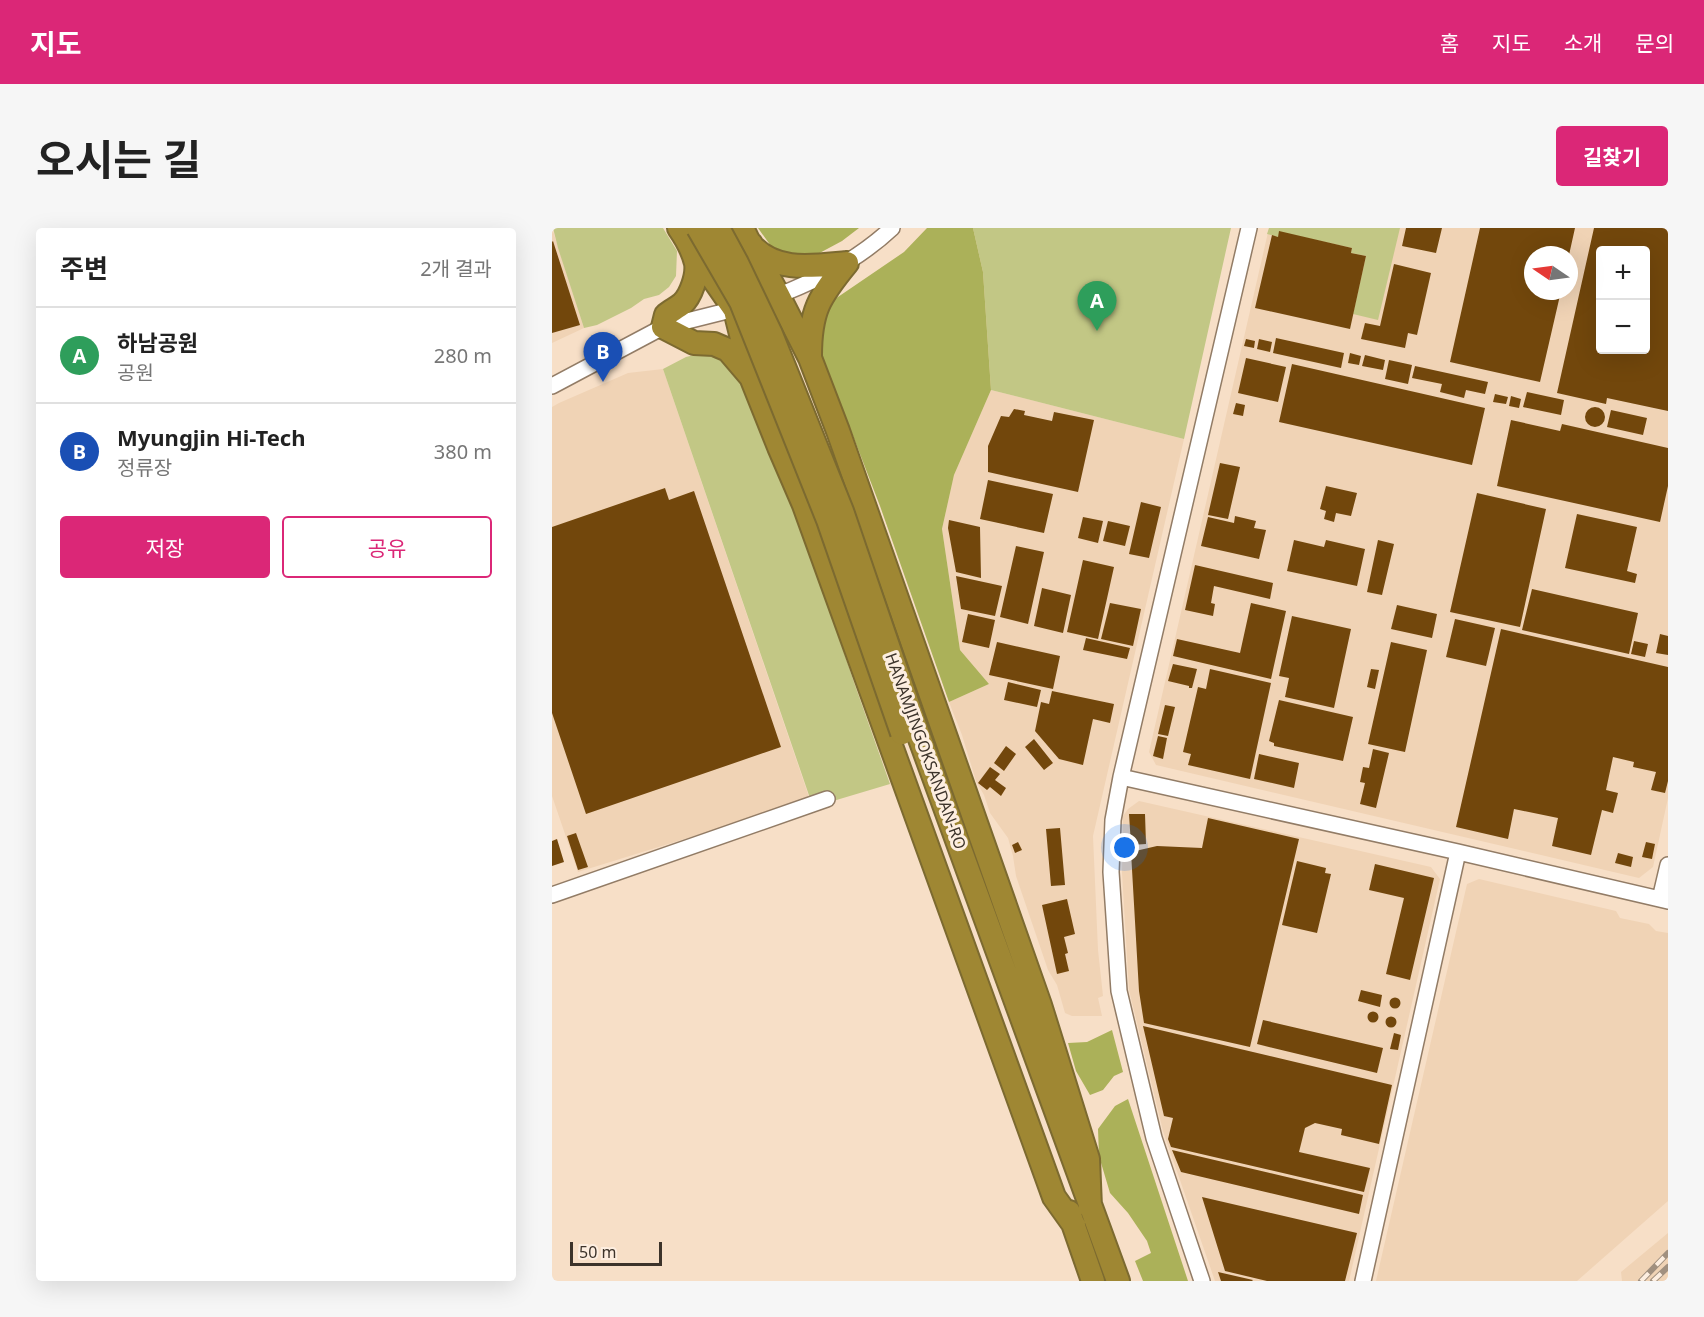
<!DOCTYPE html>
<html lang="ko">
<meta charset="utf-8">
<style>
body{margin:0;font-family:"Noto Sans","Noto Sans KR",sans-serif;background:#f6f6f6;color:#222}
.controls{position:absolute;right:18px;top:18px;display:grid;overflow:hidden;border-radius:6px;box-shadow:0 6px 24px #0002}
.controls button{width:54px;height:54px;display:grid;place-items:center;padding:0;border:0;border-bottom:2px solid #e0e0e0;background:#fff;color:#222;font:30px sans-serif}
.compass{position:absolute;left:972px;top:18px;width:54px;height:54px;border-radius:50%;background:#fff;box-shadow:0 6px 24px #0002;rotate:283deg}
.scale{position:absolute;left:18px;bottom:15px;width:92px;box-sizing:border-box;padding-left:6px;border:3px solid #3c332a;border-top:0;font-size:16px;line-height:21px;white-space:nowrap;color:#3c332a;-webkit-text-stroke:4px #fdeee0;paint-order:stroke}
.you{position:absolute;left:573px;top:620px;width:21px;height:21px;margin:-15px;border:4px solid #fff;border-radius:50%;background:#1a73e8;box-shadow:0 0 0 9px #1a73e833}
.badge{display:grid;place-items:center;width:39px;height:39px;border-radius:50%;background:#db2777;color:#fff;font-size:20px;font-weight:700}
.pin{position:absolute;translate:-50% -50px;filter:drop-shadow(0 2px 3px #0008)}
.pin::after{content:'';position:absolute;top:32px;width:21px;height:18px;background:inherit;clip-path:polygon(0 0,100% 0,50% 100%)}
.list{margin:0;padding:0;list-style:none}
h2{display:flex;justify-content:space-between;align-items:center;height:78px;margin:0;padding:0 24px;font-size:26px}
h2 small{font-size:20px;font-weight:400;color:#767676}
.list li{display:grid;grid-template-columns:39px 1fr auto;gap:18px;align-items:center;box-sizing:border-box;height:96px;padding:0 24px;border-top:2px solid #e0e0e0}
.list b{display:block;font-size:22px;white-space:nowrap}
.list p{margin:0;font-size:20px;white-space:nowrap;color:#767676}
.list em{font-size:20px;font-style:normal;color:#767676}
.actions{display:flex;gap:12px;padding:18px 24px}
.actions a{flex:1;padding:14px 0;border:2px solid #db2777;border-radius:6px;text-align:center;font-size:21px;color:#db2777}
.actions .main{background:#db2777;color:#fff}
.map{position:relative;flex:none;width:1116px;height:1053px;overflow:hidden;border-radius:6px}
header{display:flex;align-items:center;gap:36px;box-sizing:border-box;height:84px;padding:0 30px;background:#db2777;color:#fff}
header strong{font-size:28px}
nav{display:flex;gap:33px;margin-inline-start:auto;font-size:21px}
.intro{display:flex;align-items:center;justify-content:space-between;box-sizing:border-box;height:144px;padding:0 36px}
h1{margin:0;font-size:42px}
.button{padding:15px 27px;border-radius:6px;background:#db2777;color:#fff;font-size:21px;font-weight:700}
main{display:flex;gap:36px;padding:0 36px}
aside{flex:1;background:#fff;border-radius:6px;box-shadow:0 6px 24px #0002}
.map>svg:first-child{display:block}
</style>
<header>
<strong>지도</strong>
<nav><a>홈</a><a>지도</a><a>소개</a><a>문의</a></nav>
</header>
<div class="intro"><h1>오시는 길</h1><a class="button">길찾기</a></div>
<main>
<aside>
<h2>주변<small>2개 결과</small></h2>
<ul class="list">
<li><span class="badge" style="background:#2e9e5b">A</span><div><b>하남공원</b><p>공원</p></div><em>280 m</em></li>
<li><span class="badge" style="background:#1a4fb4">B</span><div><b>Myungjin Hi-Tech</b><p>정류장</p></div><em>380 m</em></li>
</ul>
<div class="actions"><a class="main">저장</a><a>공유</a></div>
</aside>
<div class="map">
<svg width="1116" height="1053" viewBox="0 0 1116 1053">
<rect width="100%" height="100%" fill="#f7dfc7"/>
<path fill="#f0d3b5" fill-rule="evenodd" d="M 0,0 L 32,100 L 0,115 Z
M 717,0 L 1116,0 L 1116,570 L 1101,639 L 1087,650 L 604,537 L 597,524 ZM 1048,22 L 1094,22 L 1094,122 L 1048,122 ZM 981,27 L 1017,27 L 1017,63 L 981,63 Z
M 111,141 L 258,572 L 26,644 L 0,568 L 0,179 L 7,175 L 76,145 Z
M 439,162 L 632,211 L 541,608 L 546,722 L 551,768 L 546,770 L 550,788 L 520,788 L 513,785 L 505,757 L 496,742 L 464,648 L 461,628 L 456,610 L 438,585 L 432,567 L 424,553 L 410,507 L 397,474 L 437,456 L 408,422 L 390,301 L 402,247 Z
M 587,573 L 879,639 L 888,651 L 797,1053 L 663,1053 L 611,903 L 577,762 L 570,645 L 571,588 L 576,581 Z
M 927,651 L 1064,683 L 1068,690 L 1097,696 L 1104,703 L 1116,705 L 1116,973 L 1025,1053 L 824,1053 L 915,656 Z
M 1116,1005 L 1116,1053 L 1070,1053 L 1069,1044 Z"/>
<path fill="#c2c785" d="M 1,0 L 111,0 L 125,23 L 124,48 L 117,59 L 107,67 L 92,71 L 79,80 L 45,97 L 32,100 L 6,20 Z
M 421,0 L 679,0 L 632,211 L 439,162 L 431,44 Z
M 717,0 L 848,0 L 826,92 L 801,86 L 814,28 L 799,25 L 800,20 L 728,4 L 726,9 L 715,6 Z
M 150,125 L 168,129 L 179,133 L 230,242 L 304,460 L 338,556 L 261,579 L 111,141 L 134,129 Z"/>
<path fill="#abb159" d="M 206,0 L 307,0 L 290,13 L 262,28 L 244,32 L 221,21 Z
M 375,0 L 421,0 L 431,44 L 439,162 L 402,247 L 390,301 L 408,422 L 437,456 L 397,474 L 328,278 L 271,130 L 265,107 L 270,87 L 283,71 L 352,24 Z
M 560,802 L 571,844 L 562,848 L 551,862 L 538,867 L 524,843 L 516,815 L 535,814 Z
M 576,871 L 636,1053 L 591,1053 L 583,1033 L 599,1025 L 595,1013 L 576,985 L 558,965 L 547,928 L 546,901 L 563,878 Z"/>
<path fill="#72470c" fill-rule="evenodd" d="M 854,0 L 890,0 L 884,25 L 850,18 Z
M 928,0 L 1023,0 L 1017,27 L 981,27 L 981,63 L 1009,63 L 988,154 L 898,134 Z
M 1042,0 L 1116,0 L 1116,183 L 1055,170 L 1054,176 L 1005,165 ZM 1048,22 L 1094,22 L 1094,122 L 1048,122 Z
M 727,3 L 800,20 L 799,25 L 814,28 L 798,101 L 703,80 L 720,7 L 726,9 Z
M 1,13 L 28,97 L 0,105 L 0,14 Z
M 842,36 L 879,45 L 865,107 L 856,105 L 853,120 L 809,111 L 813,95 L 828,98 Z
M 724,110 L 792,125 L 789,140 L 721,125 Z
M 694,111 L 703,113 L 702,120 L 692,118 Z
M 707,111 L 720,114 L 718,124 L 705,121 Z
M 798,125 L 809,128 L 807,137 L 796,135 Z
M 813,127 L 833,132 L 831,142 L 810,138 Z
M 694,130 L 734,139 L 726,174 L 686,165 Z
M 837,132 L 860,137 L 856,156 L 833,151 Z
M 740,136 L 933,180 L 920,237 L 727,194 Z
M 863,138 L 936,154 L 933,166 L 914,162 L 912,170 L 888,164 L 890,156 L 860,150 Z
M 975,164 L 1012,172 L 1009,187 L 971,179 Z
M 943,166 L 956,169 L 954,176 L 941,174 Z
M 959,168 L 969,171 L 967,180 L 957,178 Z
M 684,175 L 693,177 L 691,188 L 681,186 Z
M1033 189a10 10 0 1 1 20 0a10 10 0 1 1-20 0Z
M 462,181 L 473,183 L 472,187 L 500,193 L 502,184 L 542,192 L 526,264 L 436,244 L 436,218 L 449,188 L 457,189 Z
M 1059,182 L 1095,190 L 1091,207 L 1055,199 Z
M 959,192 L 1008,203 L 1010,196 L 1116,220 L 1116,258 L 1108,294 L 945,258 Z
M 668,235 L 688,239 L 676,291 L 656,287 Z
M 436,252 L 501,266 L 492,305 L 428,291 Z
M 774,258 L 805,265 L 799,288 L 784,285 L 782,294 L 772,291 L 774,283 L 768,281 Z
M 113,260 L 117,272 L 142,263 L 229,519 L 34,586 L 0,485 L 0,299 Z
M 925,265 L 994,281 L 968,399 L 898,384 Z
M 589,274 L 609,279 L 597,330 L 577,326 Z
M 1025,286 L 1085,299 L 1075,343 L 1085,346 L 1083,355 L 1013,340 Z
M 683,288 L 704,293 L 702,300 L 714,302 L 707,331 L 649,318 L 656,289 L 682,295 Z
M 531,289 L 551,293 L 546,315 L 526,310 Z
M 397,292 L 428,299 L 429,350 L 404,344 L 396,300 Z
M 556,293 L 578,298 L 573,318 L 551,313 Z
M 742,312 L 772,319 L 774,312 L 813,321 L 805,358 L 735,343 Z
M 826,312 L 842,316 L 830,367 L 815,364 Z
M 464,318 L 492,324 L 476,396 L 448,389 Z
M 531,332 L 562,339 L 546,411 L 515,404 Z
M 643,337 L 721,355 L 718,371 L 662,358 L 659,375 L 663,376 L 661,388 L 633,382 Z
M 404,348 L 450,358 L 443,388 L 409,381 Z
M 490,360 L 519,367 L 511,405 L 482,398 Z
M 980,361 L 1086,385 L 1077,426 L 970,402 Z
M 558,375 L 589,381 L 581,418 L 549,411 Z
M 699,375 L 734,383 L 719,451 L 621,428 L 625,411 L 688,425 Z
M 845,377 L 885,386 L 880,410 L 839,401 Z
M 416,386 L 443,392 L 437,420 L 410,414 Z
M 740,388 L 799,401 L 782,480 L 733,469 L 737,450 L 727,448 Z
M 903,391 L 943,400 L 934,438 L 894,429 Z
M 949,401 L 1116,439 L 1116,553 L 1113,565 L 1099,562 L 1104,544 L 1081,539 L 1082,534 L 1061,529 L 1054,562 L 1066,565 L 1061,585 L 1050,582 L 1039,627 L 1000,618 L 1006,590 L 962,581 L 956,611 L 904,599 Z
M 1108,406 L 1116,408 L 1116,427 L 1104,425 Z
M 534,410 L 578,420 L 575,431 L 531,422 Z
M 1082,413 L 1096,416 L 1093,429 L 1079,426 Z
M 445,414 L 508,428 L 501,461 L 437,447 Z
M 839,414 L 875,422 L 853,524 L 816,516 Z
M 621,436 L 645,441 L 640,460 L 637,460 L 637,458 L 616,453 Z
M 658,441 L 719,455 L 698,551 L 636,537 L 639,526 L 631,524 L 646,459 L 654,461 Z
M 819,441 L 827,442 L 823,461 L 815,459 Z
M 456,454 L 489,462 L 485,479 L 452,472 Z
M 500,463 L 562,476 L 558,495 L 541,491 L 531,537 L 507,531 L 483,503 L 489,474 L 497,476 Z
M 727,472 L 801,489 L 791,533 L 722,518 L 722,515 L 717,513 Z
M 613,477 L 623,479 L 616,508 L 606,506 Z
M 606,508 L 615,510 L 611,531 L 601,528 Z
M 482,511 L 501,535 L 492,542 L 473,519 Z
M 454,518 L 464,526 L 452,543 L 442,535 Z
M 821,521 L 837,525 L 824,580 L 808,576 L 813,555 L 808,554 L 811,539 L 817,540 Z
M 707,526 L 747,535 L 742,560 L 702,551 Z
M 438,539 L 448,546 L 443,552 L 454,560 L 449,568 L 438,559 L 435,562 L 426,555 Z
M 577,586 L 593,586 L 594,616 L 579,617 Z
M 656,590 L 747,611 L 698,819 L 592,795 L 587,763 L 579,624 L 605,618 L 650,620 Z
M 508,600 L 513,657 L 499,658 L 494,601 Z
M 24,605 L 36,639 L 26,642 L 15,608 Z
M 5,611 L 12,634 L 0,638 L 0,613 Z
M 466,614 L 470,622 L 463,625 L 460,617 Z
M 1094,614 L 1103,616 L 1100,631 L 1090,629 Z
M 1066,625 L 1081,629 L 1079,639 L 1063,635 Z
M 745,633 L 774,640 L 773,645 L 779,646 L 765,705 L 730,697 Z
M 823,636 L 882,650 L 858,752 L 834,746 L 852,670 L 817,662 Z
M 515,671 L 523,706 L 512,709 L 516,725 L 513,726 L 517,743 L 505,746 L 490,677 Z
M 809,762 L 830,767 L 828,779 L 806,773 Z
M837.5 775a5.5 5.5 0 1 1 11 0a5.5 5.5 0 1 1-11 0Z
M815.5 789a5.5 5.5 0 1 1 11 0a5.5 5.5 0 1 1-11 0Z
M833.5 794a5.5 5.5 0 1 1 11 0a5.5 5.5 0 1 1-11 0Z
M 711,792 L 831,820 L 825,845 L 705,816 Z
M 591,798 L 840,857 L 827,916 L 789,907 L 790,901 L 763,895 L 753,900 L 747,924 L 818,940 L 812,964 L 619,919 L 616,911 L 621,890 L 612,888 Z
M 842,805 L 849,807 L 846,822 L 838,821 Z
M 620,922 L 811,967 L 807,986 L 629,944 Z
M 650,969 L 805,1005 L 793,1053 L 715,1053 L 673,1043 Z
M 666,1044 L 701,1052 L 700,1053 L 669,1053 Z"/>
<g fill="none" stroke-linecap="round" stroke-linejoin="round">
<g stroke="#927c66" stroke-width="18">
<path id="minor" d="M 219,70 C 263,54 306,32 340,0
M 0,158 L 111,99 L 191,79
M 569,549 L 906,624 L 1116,673
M 0,667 L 275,571
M 1108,671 L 1116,637
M 650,1053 L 602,910 L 567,763 L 559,644 L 561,592 L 569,549 L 697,0
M 811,1053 L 906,624"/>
</g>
<g stroke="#7c6a30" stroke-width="26">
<path id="highway" d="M 127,0 C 134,10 141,23 144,35 C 146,47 139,68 130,76 C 125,80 119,83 114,87 L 111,99 L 142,115 L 162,116 L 176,122 L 199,149 L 227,219 L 252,277 L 502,969 L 522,997
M 190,0 C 193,5 195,12 199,17 C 224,45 261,38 295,35
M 199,16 L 226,67 L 258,130 L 286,203 L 488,777 L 536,931 L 538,979
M 142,23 L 183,82 L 198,143
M 258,128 C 258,83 267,69 295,35
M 364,500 L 566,1053
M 517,984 L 541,1053"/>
</g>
<use href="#minor" stroke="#fff" stroke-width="15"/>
<use href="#highway" stroke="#9f8733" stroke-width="22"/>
<g stroke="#a1907f" stroke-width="6">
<path id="rail" d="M 1089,1053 L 1116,1025
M 1101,1053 L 1116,1039"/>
</g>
<use href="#rail" stroke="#fdeee0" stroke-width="4" stroke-dasharray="11" stroke-linecap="butt"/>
<g stroke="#7c6a30" stroke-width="26" stroke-linecap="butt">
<path id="highway-bridge" d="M 146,0 L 189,74 L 276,292 L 350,505
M 166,0 L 185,35 L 219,106 L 290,283 L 364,500"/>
</g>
<use href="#highway-bridge" stroke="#9f8733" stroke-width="22"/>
</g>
<g text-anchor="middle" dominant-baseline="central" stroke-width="6" stroke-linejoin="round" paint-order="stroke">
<g font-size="16" fill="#3c332a" stroke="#fdeee0">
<text transform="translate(374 523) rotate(70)">HANAMJINGOKSANDAN-RO</text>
</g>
</g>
</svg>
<div class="controls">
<button>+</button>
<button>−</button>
</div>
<svg class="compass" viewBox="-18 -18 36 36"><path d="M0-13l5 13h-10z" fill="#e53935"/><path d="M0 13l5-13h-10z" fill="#767676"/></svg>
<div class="scale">50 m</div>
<div class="you"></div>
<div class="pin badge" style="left:545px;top:103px;background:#2e9e5b">A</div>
<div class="pin badge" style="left:51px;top:154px;background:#1a4fb4">B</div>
</div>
</main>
